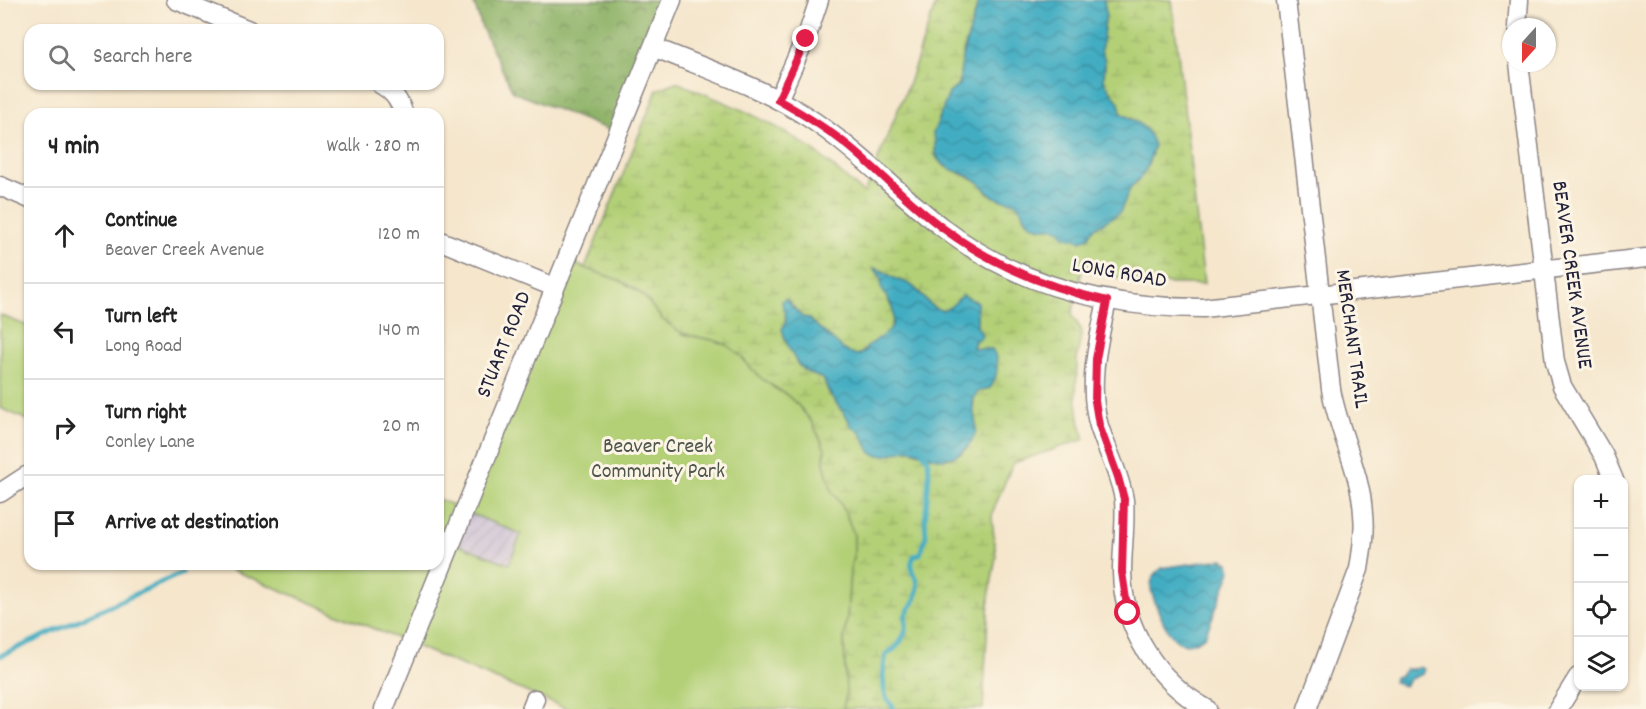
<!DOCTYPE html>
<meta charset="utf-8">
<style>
body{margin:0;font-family:Dekko,sans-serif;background:#f6f6f6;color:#222}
.controls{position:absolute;right:18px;bottom:18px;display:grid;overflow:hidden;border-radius:12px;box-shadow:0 2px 4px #0004}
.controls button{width:54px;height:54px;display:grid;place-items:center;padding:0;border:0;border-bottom:2px solid #e0e0e0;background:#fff;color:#222;font:30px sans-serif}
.compass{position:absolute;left:1502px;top:18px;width:54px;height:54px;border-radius:50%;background:#fff;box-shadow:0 2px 4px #0004;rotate:201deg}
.stop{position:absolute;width:18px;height:18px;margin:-14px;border:4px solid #e11d48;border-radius:50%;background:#fff}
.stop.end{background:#e11d48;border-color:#fff;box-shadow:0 2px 6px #0008}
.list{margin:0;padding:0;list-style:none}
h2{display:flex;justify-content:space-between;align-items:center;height:78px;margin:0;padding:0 24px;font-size:26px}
h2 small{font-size:20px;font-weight:400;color:#767676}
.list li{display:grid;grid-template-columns:39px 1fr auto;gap:18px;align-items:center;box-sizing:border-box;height:96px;padding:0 24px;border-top:2px solid #e0e0e0}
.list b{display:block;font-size:22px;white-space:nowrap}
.list p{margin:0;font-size:20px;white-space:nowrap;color:#767676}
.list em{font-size:20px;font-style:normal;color:#767676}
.icon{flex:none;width:33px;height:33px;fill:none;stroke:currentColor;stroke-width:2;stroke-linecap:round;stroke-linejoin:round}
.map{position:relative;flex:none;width:1646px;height:709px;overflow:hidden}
.search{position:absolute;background:#fff;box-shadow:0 2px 4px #0004;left:24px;top:24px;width:420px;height:66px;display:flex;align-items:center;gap:15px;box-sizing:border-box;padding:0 21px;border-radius:18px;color:#767676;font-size:22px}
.panel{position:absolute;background:#fff;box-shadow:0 2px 4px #0004;left:24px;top:108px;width:420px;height:462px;border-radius:18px}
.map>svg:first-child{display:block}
</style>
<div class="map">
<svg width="1646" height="709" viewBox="0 0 1646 709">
<defs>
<pattern id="industrial-furrows" width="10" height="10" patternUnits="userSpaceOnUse" patternTransform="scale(1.5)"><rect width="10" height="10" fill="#cbbfd4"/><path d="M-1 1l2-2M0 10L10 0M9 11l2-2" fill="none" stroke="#aea4b7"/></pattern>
<pattern id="forest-crowns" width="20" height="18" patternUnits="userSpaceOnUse" patternTransform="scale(1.5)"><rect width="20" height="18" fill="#8eb268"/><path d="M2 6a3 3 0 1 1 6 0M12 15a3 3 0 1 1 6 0" fill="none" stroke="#749057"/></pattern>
<pattern id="wetland-marsh" width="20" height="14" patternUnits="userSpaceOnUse" patternTransform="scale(1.5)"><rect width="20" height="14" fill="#b3d077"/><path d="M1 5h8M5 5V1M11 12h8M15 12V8" fill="none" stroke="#9ab268"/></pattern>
<pattern id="water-waves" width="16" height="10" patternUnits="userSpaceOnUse" patternTransform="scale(1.5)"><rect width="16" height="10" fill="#42adc2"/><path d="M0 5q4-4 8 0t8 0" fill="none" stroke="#378c9f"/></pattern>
</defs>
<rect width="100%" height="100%" fill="#fcf5e5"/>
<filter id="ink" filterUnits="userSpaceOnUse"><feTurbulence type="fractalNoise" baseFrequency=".0167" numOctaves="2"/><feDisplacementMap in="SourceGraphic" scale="12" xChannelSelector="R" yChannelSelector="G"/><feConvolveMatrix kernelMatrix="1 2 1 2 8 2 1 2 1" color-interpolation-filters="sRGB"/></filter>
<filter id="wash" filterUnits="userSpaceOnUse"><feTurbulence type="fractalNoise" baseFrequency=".008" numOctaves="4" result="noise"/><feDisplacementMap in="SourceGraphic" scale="24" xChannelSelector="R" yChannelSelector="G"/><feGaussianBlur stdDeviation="1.35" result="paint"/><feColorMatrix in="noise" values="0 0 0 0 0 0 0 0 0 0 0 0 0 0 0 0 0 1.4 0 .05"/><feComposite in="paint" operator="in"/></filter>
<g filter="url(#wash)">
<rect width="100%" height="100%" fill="#f5e6cc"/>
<path fill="url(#industrial-furrows)" d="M 464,510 L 521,534 L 509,564 L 452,542 Z"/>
<path fill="#b3d077" stroke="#6a7959" stroke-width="1.5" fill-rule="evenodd" d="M 565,260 L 621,281 L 634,289 L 644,296 L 662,319 L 683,334 L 713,340 L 727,345 L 739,354 L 751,368 L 774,388 L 787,395 L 799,406 L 812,422 L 825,449 L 824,463 L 832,491 L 841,503 L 848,519 L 854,535 L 854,553 L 850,571 L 847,620 L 844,637 L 846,695 L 843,709 L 567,709 L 218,564 L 438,564 L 438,499 L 464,510 ZM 464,511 L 521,534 L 509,564 L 452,542 Z
M 0,315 L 30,327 L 30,421 L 0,408 Z"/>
<path fill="url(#forest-crowns)" stroke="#586a52" stroke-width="1.5" d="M 473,0 L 672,0 L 617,133 L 513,92 L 482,28 Z"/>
<path fill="url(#wetland-marsh)" stroke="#6a7959" stroke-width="1.5" fill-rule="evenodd" d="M 937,0 L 979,0 L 962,57 L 959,85 L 949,93 L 940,119 L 936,126 L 935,154 L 938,160 L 946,167 L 976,180 L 988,193 L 1012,202 L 1022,208 L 1024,212 L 1047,227 L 1055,227 L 1060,229 L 1064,236 L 1081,241 L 1094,227 L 1115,216 L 1120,212 L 1130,189 L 1144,173 L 1148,165 L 1154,145 L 1139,123 L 1121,113 L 1119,103 L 1104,81 C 1104,70 1108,61 1101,51 L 1106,13 L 1104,0 L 1172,0 L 1204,284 L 1172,284 L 1129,280 L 1082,270 L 1072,315 L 1082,331 L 1077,356 L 1076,398 L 1080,424 L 1085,439 L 1013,463 L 993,511 L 992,518 L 996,556 L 989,597 L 983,709 L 843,709 L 846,695 L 844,637 L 847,620 L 850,571 L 854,553 L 854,535 L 848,519 L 841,504 L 832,491 L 824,463 L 825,449 L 812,422 L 799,406 L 787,395 L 762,379 L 751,368 L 739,354 L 727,345 L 713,340 L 683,334 L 662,319 L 644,296 L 635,289 L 621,281 L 585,268 L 657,90 L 676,82 C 723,101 768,119 810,148 C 829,161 845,179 864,193 L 909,83 ZM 874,269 C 883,269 885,272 891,276 C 900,282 910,282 917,290 C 925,297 934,315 948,309 C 953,307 958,299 962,296 L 977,302 L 977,326 L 979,329 L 973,348 L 976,349 L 986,348 L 996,361 L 997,367 L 976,394 L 974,400 L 973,411 L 975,419 L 973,439 L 962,453 L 946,459 L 924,454 L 911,450 L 903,450 L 896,453 L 871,453 L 861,433 L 851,426 L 848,419 L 830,395 L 823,379 L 813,375 L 798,365 L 784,337 L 786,310 L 788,300 L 801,316 L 809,319 L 843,349 C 847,352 852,355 856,355 C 862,355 864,351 867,347 C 874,340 884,338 890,330 C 890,329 892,322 893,321 C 895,307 889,305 885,294 C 881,284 883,277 874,269 Z"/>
<path fill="url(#water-waves)" stroke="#32687e" stroke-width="1.5" d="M 979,0 L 1104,0 L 1106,13 L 1101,51 C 1108,61 1103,70 1104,81 L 1119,103 L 1121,113 C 1138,124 1146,123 1154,145 L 1148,165 L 1144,173 L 1130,189 L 1120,212 L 1115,216 L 1094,228 L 1088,238 L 1081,241 L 1064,236 C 1057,225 1056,228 1045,228 C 1041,228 1035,226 1031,224 C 1021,219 1028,211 1015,203 C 1009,200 1003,201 997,198 C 988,194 983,186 976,180 C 964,172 948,172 939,160 C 932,153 938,143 933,134 L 949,93 L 959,85 L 962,57 Z
M 873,268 C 882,269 886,274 894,278 C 900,281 906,282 911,285 C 922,292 933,317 948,308 C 953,306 958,299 962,295 L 977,302 L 977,326 L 982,335 L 980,339 L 975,340 L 973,348 L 976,349 L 992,349 C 1000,361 998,377 990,388 C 986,389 980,390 977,393 C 968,403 977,418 976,430 C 975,436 972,441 968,446 C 963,453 953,458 944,459 C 933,459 923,452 912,450 C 896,447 892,461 871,453 L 861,433 L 851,426 L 848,419 L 830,394 L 823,379 C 817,376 810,374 805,371 C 795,364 785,341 782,329 C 791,315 782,313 782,301 L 785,298 L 801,316 L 809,319 L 843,349 L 850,353 L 857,355 L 863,353 L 867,347 L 890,330 L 893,322 L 893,311 L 890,302 L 881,288 C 882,278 881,274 873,268 Z
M 1222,559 L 1229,563 L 1231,571 L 1205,636 C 1181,655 1169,636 1160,615 C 1154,598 1142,582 1162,568 Z
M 1419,667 L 1424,669 L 1423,674 L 1410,679 L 1405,686 L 1394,683 L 1394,677 L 1399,676 L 1406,669 L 1412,669 Z"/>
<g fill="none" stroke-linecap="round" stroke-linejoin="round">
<path stroke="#42adc2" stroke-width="5" d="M 0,656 L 182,573
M 894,709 L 886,697 L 884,690 L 883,673 L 886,654 C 896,650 904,639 906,628 C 907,624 904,619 906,614 C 908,609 912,606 914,602 C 918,595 918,586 917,579 C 910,572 910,564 914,556 L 920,554 L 926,536 L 925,522 L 929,474 L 928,459 L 924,454 L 921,448"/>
</g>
</g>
<g filter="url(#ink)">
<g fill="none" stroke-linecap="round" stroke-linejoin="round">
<g stroke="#8c8484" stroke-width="21">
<path id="street" d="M 176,0 L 249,30
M 1286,0 L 1331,389 C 1338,431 1361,472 1363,514 C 1365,532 1362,551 1359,569 L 1307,709
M 1517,27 L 1519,0
M 653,47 C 704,68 759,86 806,116 C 856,148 896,192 943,228 C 1019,287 1109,308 1203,308 L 1646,258
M 1519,63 L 1555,362 L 1562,386 L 1604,456 L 1614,480
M 380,84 C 393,91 399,100 404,114
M 778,100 L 809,30 L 819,0
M 0,186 L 30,199
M 438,240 L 554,287
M 1107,301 C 1098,342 1087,385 1099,426 C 1107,451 1120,474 1124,500 C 1126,524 1122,548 1122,572 C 1123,629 1157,681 1207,709
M 0,493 L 26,476
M 384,709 L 672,0
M 531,709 L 535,699
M 1558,709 L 1578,677"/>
</g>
<use href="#street" stroke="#fff" stroke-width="18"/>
</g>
</g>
<g fill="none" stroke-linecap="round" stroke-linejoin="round" filter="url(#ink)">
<path stroke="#e11d48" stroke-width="8" d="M 806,39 L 778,100 C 803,114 828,129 851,148 C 882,174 911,205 944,229 C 993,265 1048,288 1107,301 L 1096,359 L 1095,401 L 1099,425 L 1118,477 L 1124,499 L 1122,572 L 1128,613"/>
</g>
<g text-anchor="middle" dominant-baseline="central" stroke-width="6" stroke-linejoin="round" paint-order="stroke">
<g font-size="22" fill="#22223b" stroke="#fcf5e5">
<text transform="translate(1119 274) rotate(10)">LONG ROAD</text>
<text transform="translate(1571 275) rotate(82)">BEAVER CREEK AVENUE</text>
<text transform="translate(1351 339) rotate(82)">MERCHANT TRAIL</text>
<text transform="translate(505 345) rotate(-68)">STUART ROAD</text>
</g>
<g font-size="22" fill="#4e564d" stroke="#fcf5e5">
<text x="658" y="447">Beaver Creek<tspan x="658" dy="25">Community Park</tspan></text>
</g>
</g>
</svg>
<div class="controls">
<button>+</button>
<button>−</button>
<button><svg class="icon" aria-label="locate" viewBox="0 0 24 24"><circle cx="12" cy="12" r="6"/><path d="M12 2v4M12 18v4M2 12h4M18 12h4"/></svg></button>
<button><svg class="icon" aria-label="layers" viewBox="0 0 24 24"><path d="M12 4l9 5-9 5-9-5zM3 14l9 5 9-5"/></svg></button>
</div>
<svg class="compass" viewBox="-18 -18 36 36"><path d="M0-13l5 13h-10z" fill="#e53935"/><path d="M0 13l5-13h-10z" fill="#767676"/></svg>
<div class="stop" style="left:1128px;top:613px"></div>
<div class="stop end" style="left:806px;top:39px"></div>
<div class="search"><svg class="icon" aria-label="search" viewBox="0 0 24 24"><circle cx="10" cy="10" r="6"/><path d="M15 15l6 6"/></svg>Search here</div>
<section class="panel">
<h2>4 min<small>Walk · 280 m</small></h2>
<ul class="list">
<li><svg class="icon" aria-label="ahead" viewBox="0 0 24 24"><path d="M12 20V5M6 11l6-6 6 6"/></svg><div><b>Continue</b><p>Beaver Creek Avenue</p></div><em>120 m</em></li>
<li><svg class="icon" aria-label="left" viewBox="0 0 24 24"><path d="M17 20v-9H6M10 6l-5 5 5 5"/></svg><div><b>Turn left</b><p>Long Road</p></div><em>140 m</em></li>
<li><svg class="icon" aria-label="right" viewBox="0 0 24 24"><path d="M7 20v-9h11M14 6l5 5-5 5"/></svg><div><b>Turn right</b><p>Conley Lane</p></div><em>20 m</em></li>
<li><svg class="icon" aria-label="arrive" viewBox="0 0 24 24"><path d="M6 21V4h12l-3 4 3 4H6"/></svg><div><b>Arrive at destination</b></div></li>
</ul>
</section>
</div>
